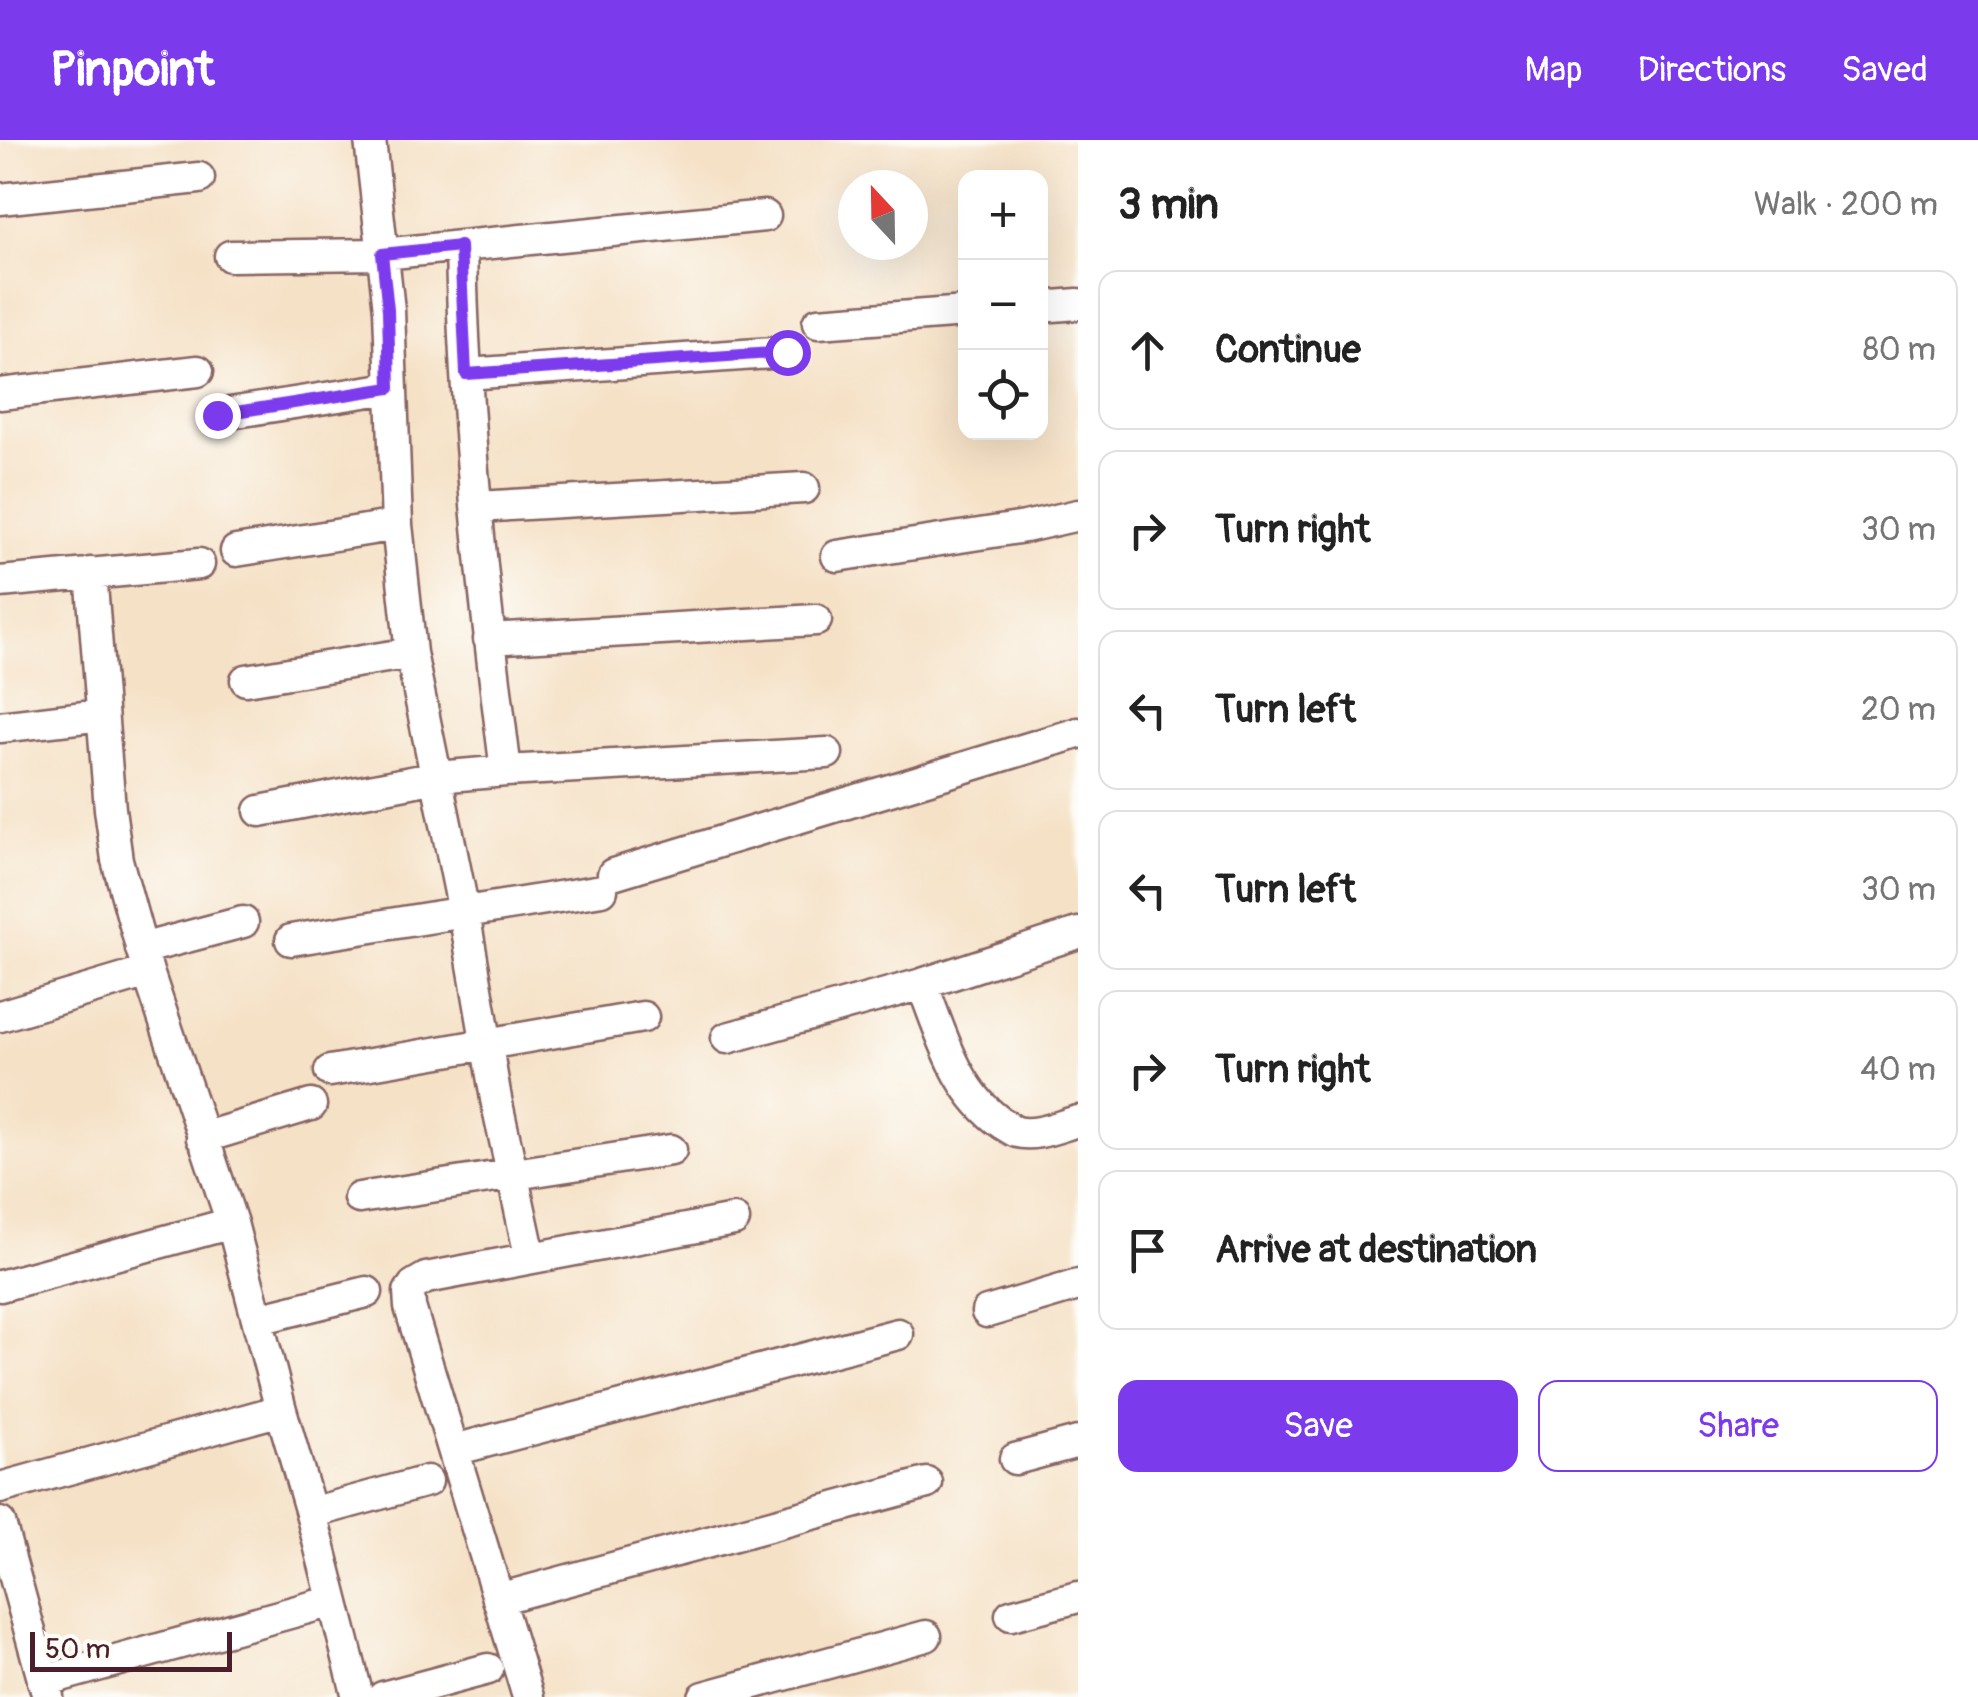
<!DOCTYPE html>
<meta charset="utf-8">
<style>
body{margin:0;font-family:Pangolin,sans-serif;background:#f2f2f2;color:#222}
.controls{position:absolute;right:30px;top:30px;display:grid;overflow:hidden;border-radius:20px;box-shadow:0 10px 40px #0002}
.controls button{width:90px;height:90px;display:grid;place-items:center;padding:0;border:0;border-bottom:2px solid #e0e0e0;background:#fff;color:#222;font:50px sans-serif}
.compass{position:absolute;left:838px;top:30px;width:90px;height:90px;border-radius:50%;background:#fff;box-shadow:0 10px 40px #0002;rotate:338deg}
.scale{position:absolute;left:30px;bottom:25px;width:202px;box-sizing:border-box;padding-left:10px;border:5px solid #4a1f2b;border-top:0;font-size:28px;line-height:35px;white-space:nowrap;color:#4a1f2b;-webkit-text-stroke:8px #fdfcf7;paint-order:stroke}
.stop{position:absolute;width:30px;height:30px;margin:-22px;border:8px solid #7c3aed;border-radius:50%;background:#fff}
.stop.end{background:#7c3aed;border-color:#fff;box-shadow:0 2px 10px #0008}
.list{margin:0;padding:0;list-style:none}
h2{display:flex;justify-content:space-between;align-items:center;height:130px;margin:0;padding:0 40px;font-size:42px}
h2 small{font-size:32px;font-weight:400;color:#767676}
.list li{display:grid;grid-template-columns:65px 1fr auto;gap:30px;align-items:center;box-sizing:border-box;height:160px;margin:0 20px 20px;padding:0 20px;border:2px solid #e0e0e0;border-radius:20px}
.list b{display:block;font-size:38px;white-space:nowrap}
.list em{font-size:32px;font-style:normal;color:#767676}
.actions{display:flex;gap:20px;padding:30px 40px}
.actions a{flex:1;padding:22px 0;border:2px solid #7c3aed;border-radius:20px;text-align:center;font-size:35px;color:#7c3aed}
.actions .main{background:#7c3aed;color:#fff}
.icon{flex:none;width:55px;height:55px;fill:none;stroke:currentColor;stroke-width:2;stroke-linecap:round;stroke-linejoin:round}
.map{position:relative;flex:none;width:1078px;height:1557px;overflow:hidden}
header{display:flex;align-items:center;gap:60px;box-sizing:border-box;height:140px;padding:0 50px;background:#7c3aed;color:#fff}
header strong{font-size:48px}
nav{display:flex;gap:55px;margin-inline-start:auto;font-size:35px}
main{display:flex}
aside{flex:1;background:#fff}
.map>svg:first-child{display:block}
</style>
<header>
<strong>Pinpoint</strong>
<nav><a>Map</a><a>Directions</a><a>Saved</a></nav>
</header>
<main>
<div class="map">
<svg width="1078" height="1557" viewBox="0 0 1078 1557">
<rect width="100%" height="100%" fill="#fdfcf7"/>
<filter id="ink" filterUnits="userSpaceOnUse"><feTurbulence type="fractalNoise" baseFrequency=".01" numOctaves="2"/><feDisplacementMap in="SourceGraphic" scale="20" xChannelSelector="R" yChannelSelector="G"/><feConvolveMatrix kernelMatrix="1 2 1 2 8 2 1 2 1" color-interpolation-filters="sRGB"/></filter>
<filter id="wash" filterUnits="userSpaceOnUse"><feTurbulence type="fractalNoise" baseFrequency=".0048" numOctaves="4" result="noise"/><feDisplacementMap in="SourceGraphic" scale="40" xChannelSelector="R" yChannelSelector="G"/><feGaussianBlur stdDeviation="2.25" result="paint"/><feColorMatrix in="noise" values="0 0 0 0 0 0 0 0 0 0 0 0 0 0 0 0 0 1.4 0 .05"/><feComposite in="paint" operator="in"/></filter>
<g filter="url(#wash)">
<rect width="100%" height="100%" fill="#f5e1c6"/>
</g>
<g filter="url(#ink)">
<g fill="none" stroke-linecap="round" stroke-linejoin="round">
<g stroke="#866361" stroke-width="35">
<path id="minor" d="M 370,0 L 389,170 L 397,385 L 411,513 L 464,772 L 496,959 L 527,1102
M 0,59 L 199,38
M 461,106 L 765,76
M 230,116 L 383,114 L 461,106 C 464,281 484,457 506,631
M 1040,167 L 1078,164
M 818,183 L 966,172
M 466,234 L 787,212
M 0,254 L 198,231
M 217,275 L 390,248
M 477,367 L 804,348
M 236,411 L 397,385
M 837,416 L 1025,387 L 1078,375
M 91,433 L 110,669 L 117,720 L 148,832 L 232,1083 L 281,1270 L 311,1373 L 358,1557
M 0,442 L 199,424
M 489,499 L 816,480
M 246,540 L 411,513
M 0,587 L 102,575
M 260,671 L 437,637 L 506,631 L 827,613
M 613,734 L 1078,593
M 291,800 L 602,750
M 141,809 L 243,782
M 922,844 C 942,894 956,952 1003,984 C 1007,986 1013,991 1017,992 C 1036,997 1059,986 1078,981
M 0,876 L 148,832
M 727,898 L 922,844 L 1078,793
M 330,931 L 643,877
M 202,998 L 311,965
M 359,1058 L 671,1010
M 0,1146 L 232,1083
M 987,1172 L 1078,1145
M 258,1179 L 367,1152
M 454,1310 L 898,1194
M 1015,1319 L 1078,1302
M 0,1348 L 281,1270
M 311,1373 L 427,1341
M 0,1383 L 48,1557
M 498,1459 L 927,1343
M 1011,1475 L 1078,1457
M 43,1541 L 333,1461
M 383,1557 L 488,1529
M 528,1557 L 410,1167 L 409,1152 L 414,1145 L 426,1138 L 734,1080
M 704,1557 L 926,1496"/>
</g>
<use href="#minor" stroke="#fff" stroke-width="30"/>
</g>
</g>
<g fill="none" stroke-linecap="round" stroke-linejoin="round" filter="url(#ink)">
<path stroke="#7c3aed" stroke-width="12" d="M 217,275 L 390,248 L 388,170 L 382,114 L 460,106 L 466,234 L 787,212"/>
</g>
</svg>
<div class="controls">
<button>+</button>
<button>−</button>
<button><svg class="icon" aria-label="locate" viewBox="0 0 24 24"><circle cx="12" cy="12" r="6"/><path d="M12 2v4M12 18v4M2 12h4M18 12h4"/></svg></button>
</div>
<svg class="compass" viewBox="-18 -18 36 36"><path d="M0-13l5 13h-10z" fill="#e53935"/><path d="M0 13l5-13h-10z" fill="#767676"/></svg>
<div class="scale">50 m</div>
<div class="stop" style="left:787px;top:212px"></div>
<div class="stop end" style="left:217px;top:275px"></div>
</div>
<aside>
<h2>3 min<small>Walk · 200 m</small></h2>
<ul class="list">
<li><svg class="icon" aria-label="ahead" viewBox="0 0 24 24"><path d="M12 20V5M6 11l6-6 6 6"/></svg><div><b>Continue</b></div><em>80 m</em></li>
<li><svg class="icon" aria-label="right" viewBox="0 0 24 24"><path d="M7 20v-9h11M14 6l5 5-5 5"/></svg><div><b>Turn right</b></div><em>30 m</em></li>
<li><svg class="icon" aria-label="left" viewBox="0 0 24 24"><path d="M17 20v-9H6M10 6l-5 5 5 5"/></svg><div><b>Turn left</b></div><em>20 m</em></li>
<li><svg class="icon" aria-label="left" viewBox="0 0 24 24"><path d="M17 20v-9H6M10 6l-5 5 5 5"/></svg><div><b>Turn left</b></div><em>30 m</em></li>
<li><svg class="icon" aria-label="right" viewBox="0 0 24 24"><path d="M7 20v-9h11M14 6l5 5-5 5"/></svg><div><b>Turn right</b></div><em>40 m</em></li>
<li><svg class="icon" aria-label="arrive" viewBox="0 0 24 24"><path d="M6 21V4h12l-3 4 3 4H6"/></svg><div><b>Arrive at destination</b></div></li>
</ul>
<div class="actions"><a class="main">Save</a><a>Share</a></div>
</aside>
</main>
